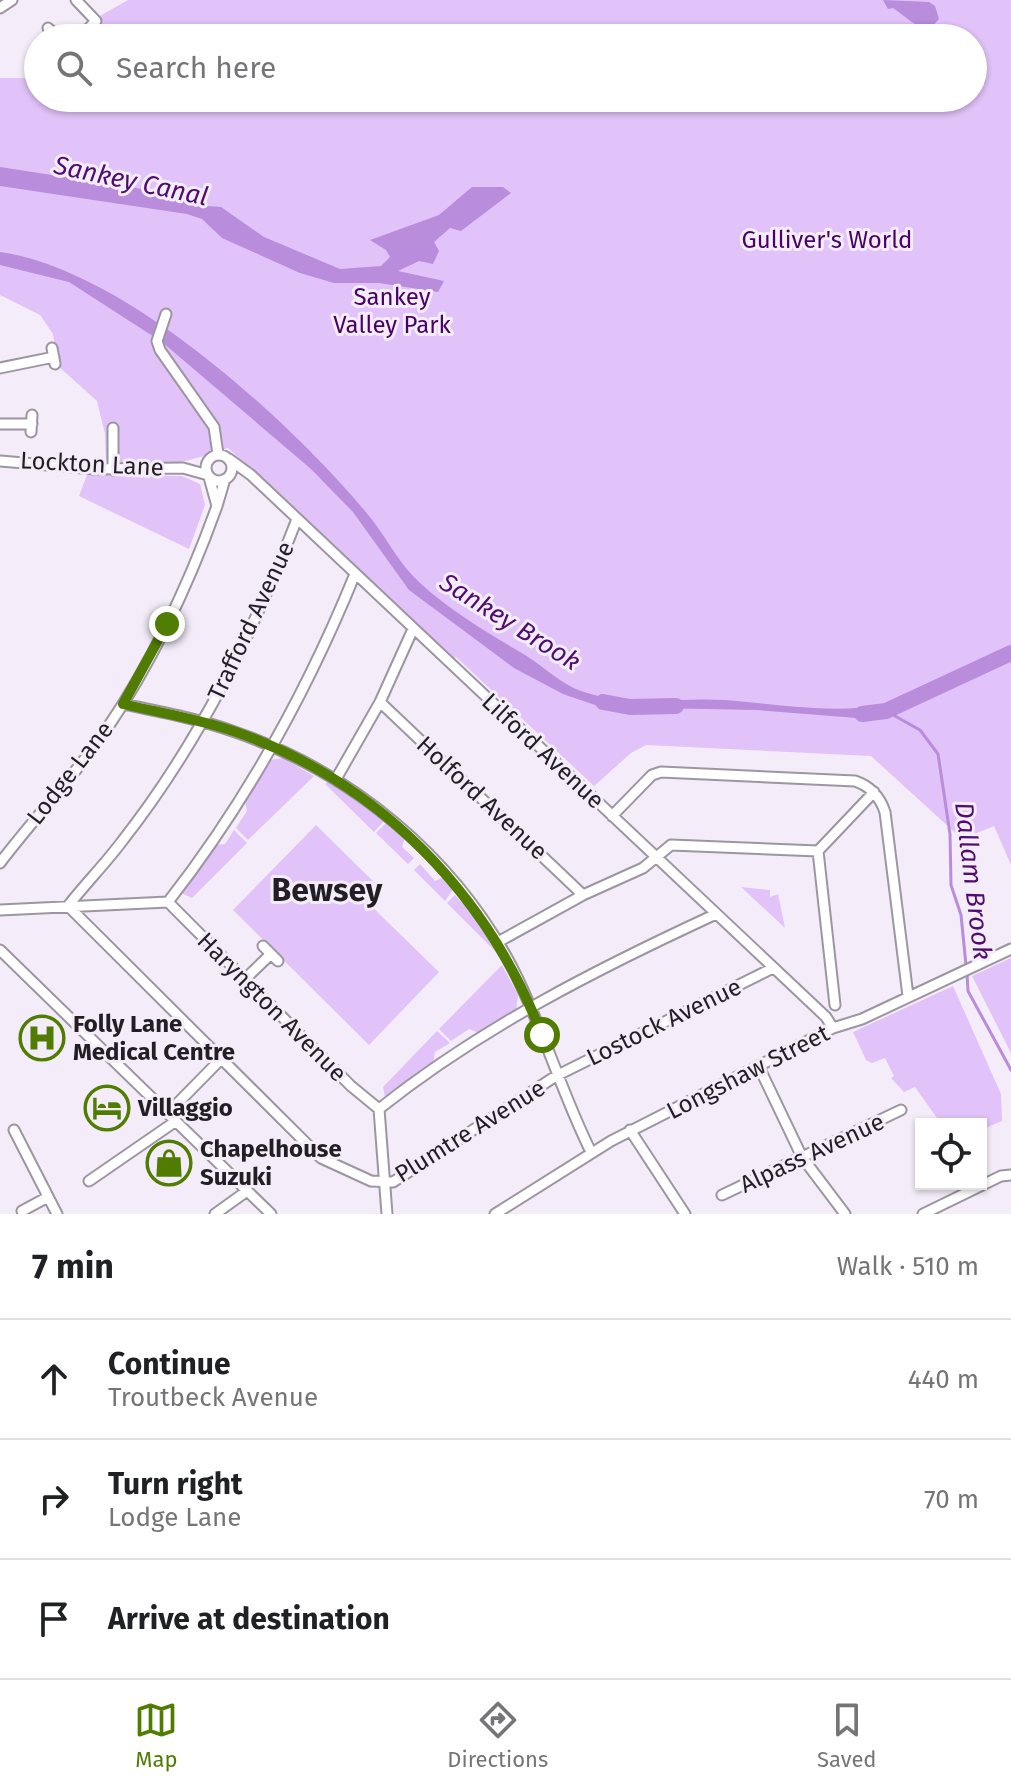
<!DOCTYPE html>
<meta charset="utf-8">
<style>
body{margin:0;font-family:"Fira Sans",sans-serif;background:#f6f6f6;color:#202124}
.controls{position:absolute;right:24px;bottom:24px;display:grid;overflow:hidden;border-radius:0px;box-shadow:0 2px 6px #0004}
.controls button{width:72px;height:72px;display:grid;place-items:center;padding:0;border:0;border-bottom:2px solid #e0e0e0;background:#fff;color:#202124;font:40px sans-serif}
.stop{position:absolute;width:24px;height:24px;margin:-18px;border:6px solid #507d01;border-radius:50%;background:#fff}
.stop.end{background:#507d01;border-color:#fff;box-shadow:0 2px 8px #0008}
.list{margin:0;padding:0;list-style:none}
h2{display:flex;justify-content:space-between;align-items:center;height:104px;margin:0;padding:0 32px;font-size:34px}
h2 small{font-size:26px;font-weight:400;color:#757577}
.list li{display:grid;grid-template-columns:52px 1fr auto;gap:24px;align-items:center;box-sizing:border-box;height:120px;padding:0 32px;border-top:2px solid #e0e0e0}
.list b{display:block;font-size:30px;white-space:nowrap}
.list p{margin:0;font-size:26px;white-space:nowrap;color:#757577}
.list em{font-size:26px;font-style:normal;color:#757577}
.icon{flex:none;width:44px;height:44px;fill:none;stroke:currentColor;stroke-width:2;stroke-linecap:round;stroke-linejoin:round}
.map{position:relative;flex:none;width:1011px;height:1214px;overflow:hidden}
.search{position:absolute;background:#fff;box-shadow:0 2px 6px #0004;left:24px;right:24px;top:24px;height:88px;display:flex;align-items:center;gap:20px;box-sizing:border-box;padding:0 28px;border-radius:44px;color:#757577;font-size:30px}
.sheet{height:464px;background:#fff}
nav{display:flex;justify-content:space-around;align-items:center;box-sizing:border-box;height:112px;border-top:2px solid #e0e0e0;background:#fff;font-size:22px;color:#757577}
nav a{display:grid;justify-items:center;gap:4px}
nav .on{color:#507d01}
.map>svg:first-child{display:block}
</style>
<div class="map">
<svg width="1011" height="1214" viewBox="0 0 1011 1214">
<rect width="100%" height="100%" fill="#f4edf9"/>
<path fill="#e1c2f9" d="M 128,0 L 1011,0 L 1011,865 L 994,826 L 962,839 L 871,756 L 646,745 L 631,753 L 594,786 L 456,657 L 452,660 L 228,448 C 189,462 149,472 106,464 L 105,434 L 97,401 L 58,366 L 53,334 L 40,315 L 0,295 L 0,78 L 38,78 L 38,98 L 973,98 L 973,38 L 88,38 L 91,21 Z
M 87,475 L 182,476 L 200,484 L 205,505 L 189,549 L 79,496 Z
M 283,758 L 314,776 L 248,840 L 236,828 L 247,811 L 245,800 L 269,760 Z
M 329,781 L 385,820 L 374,832 L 325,784 Z
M 387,822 L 405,837 L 402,847 L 414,858 L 408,864 L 376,833 Z
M 316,825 L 381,889 L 368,903 L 439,972 L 369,1045 L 233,910 Z
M 234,830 L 247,843 L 192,898 L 179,892 L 215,845 L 225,844 Z
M 420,864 L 435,881 L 444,877 L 454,888 L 445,901 L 414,870 Z
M 741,887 L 770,890 L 770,897 L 778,894 L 785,928 Z
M 455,895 L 462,903 L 465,901 L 500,956 L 447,903 Z
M 1011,958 L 1011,1053 L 972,976 Z
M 502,965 L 518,995 L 516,1011 L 479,1033 L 469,1029 L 451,1041 L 439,1029 Z
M 953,986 L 1001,1094 L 1002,1121 L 981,1130 L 981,1124 L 935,1124 L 932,1121 L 937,1118 L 915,1087 L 904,1092 L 891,1078 L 894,1076 L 885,1058 L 872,1063 L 866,1060 L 853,1032 Z
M 437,1031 L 450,1043 L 435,1052 L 433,1063 L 385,1097 L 383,1087 Z"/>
<path fill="#ba8cdc" d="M 883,0 L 929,2 L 935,6 L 939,19 L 930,29 L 916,25 L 893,8 L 888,9 Z
M 0,167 L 187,196 L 192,205 L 221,207 L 264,237 L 340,269 L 381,266 L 390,257 L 386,250 L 370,240 L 439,215 L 472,187 L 503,187 L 511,193 L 461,231 L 450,228 L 434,242 L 439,251 L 433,264 L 419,261 L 398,271 L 444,281 L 438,292 L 379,283 L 334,283 L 300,273 L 222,238 L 202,219 L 187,214 L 0,186 Z
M 0,252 C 123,269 287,418 365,511 C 385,534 397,562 420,583 C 452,612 488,633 525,655 C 543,666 561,684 581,691 C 625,707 679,697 725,700 C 776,704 832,714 882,705 L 883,717 L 869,719 L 757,710 L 601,707 L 563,694 L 514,668 L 409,590 L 353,512 L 311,469 L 162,342 L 69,282 L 0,265 Z"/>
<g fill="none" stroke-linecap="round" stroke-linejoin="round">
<path stroke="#ba8cdc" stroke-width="3" d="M 886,711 L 920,730 L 938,754 L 950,834 L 951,885 L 961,915 L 966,965
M 967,973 L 968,991 L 1011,1070"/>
<path stroke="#ba8cdc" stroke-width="16" d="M 603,702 L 630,707 L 676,706
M 862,714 L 886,711 L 1011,653"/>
<g stroke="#9c96a1" stroke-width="13">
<path id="minor" d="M 76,0 L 96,21 L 79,38
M 0,8 L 12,0
M 48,28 L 59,38
M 166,314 L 157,341 L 160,350 L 214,427 L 218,454
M 52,348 L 55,364
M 0,368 L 54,357
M 0,424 L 32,424
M 113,428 L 113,470
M 31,432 L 32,415
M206 468a13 13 0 1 1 26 0a13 13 0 1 1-26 0Z
M 229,459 L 251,475 L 826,1017 L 833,1028
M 0,461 L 95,469 L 183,468 L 208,475
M 209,477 L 217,506 L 225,479
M 297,519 C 253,633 199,743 123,840 C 106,863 86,883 68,906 L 321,1158 L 371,1181 L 393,1182 L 556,1076 L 773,968
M 380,702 L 583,895
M 123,704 C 161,712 199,719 235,732 C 353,773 454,857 512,967 C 543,1027 561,1092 591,1152
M 336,779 L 380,702 L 413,629
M 612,816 L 652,775 L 661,772 L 855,781 C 870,786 880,797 885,812 L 908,996
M 818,851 L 874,792
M 0,863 C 34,818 74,777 106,730 C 153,661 189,584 217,506
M 168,902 C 247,801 307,692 355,574
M 168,902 L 351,1086 L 379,1109
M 0,910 L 168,902
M 498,942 L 583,895 L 643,868 L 671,845 L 818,851 L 835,1005
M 263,946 L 278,961
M 0,950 L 271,1214
M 244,980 L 271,954
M 759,1067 L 802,1157 L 845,1214
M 379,1109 C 482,1027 597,969 716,914
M 379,1109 L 387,1214
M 168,1113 L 221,1059
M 14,1130 L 57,1214
M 630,1130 L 685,1214
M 89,1181 L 176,1121
M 722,1195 L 901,1110
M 22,1211 L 48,1197
M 215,1214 L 247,1191
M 495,1214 L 611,1141 L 833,1028 L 862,1019 L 1011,949
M 923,1214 L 1001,1176 L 1011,1175"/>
</g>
<use href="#minor" stroke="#fff" stroke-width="9"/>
</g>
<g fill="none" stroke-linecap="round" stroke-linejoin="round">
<path stroke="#507d01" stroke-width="10" d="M 167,624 L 123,704 C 161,713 199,719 236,732 C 380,783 487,893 542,1035"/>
</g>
<defs>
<g id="hospital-ring" transform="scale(2.3)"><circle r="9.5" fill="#f4edf9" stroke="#507d01" stroke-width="1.5"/><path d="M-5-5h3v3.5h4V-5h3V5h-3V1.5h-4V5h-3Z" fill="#507d01"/></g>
<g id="hotel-ring" transform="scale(2.3)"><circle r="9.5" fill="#f4edf9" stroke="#507d01" stroke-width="1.5"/><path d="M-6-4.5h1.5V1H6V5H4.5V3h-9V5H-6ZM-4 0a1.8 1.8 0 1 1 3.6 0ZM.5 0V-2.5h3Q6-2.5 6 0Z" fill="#507d01"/></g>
<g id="shop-ring" transform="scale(2.3)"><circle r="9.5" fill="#f4edf9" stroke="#507d01" stroke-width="1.5"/><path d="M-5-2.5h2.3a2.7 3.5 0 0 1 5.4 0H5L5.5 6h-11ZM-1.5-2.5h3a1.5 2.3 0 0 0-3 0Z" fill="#507d01"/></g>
</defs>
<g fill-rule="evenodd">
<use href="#hospital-ring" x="42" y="1038"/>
<use href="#hotel-ring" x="107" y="1108"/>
<use href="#shop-ring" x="169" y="1163"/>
</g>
<g text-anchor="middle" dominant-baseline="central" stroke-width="6" stroke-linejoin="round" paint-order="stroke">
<g font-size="24" fill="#470167" stroke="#f4edf9">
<text x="827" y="240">Gulliver's World</text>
<text x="392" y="297">Sankey<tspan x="392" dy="28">Valley Park</tspan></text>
</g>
<g font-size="24" fill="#221f24" stroke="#f4edf9">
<text transform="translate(92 464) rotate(3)">Lockton Lane</text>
<text transform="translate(251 621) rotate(-65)">Trafford Avenue</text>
<text transform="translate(543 751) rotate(43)">Lilford Avenue</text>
<text transform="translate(70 773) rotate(-52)">Lodge Lane</text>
<text transform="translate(482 798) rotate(43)">Holford Avenue</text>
<text transform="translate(272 1007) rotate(45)">Haryngton Avenue</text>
<text transform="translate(664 1022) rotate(-26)">Lostock Avenue</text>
<text transform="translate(748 1072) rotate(-27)">Longshaw Street</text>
<text transform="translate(470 1131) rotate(-32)">Plumtre Avenue</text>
<text transform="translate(812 1153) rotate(-25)">Alpass Avenue</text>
</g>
<g font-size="24" font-weight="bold" fill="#221f24" stroke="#f4edf9" text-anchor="start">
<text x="73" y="1024">Folly Lane<tspan x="73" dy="28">Medical Centre</tspan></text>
<text x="138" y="1108">Villaggio</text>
<text x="200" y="1149">Chapelhouse<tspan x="200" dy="28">Suzuki</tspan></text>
</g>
<g font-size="26" font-style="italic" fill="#4e0d6f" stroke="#f4edf9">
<text transform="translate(131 181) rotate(12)">Sankey Canal</text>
<text transform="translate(510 622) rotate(32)">Sankey Brook</text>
<text transform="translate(973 881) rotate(83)">Dallam Brook</text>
</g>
<g font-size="32" font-weight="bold" fill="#221f24" stroke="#f4edf9">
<text x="327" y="890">Bewsey</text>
</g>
</g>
</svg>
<div class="controls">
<button><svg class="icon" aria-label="locate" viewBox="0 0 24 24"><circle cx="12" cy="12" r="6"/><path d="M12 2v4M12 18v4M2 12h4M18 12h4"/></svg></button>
</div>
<div class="stop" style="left:542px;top:1035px"></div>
<div class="stop end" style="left:167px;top:624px"></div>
<div class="search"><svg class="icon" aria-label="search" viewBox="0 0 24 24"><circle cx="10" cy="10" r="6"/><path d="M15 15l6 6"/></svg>Search here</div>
</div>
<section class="sheet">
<h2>7 min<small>Walk · 510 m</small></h2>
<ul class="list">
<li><svg class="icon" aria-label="ahead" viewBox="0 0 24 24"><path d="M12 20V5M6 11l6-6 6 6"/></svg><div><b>Continue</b><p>Troutbeck Avenue</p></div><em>440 m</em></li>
<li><svg class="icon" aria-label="right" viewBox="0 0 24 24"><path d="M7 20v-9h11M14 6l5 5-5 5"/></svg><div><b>Turn right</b><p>Lodge Lane</p></div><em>70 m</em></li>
<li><svg class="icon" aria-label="arrive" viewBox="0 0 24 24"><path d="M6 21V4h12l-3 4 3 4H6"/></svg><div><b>Arrive at destination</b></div></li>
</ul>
</section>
<nav>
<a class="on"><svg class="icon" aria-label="map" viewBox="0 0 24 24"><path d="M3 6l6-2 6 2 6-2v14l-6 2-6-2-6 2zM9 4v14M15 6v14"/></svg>Map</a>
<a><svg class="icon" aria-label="directions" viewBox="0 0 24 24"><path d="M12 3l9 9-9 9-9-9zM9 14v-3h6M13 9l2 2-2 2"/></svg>Directions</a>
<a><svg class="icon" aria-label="saved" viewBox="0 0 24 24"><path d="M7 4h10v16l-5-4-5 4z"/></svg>Saved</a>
</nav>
